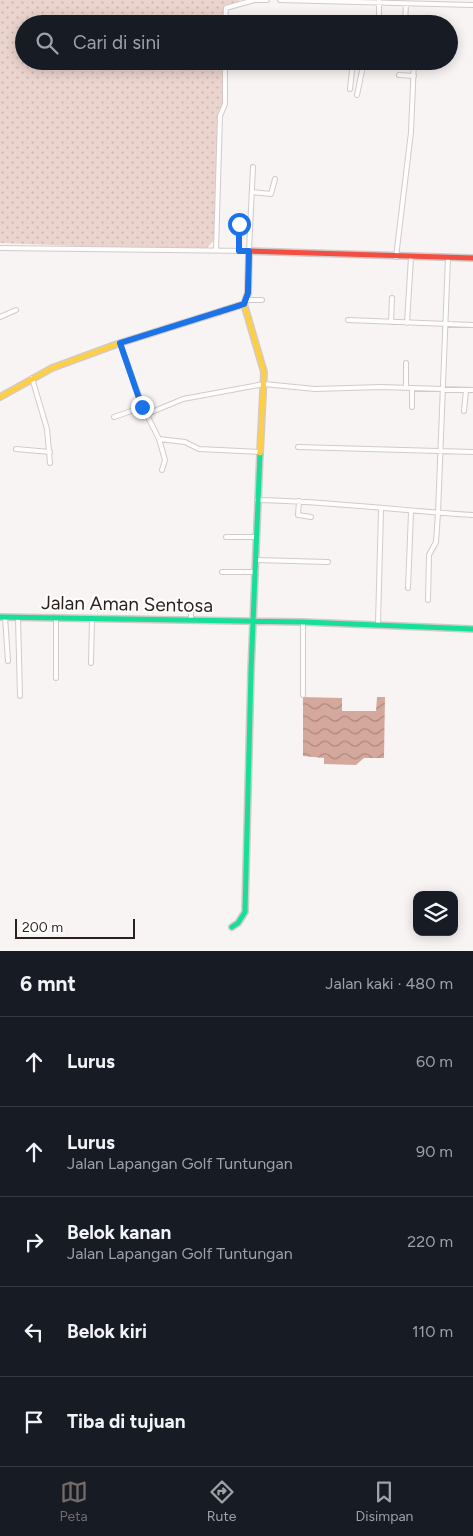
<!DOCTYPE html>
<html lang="id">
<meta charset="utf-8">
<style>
body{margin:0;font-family:Figtree,sans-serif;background:#242831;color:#f1f3f6}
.controls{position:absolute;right:15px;bottom:15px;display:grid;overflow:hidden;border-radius:10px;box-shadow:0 2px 12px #0003}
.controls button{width:45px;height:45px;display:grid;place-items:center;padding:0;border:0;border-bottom:1px solid #363941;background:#171b24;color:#f1f3f6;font:25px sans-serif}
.scale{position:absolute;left:15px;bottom:12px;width:120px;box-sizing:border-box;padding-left:5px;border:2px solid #2c1f1c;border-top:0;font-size:14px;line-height:18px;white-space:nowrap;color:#2c1f1c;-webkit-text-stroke:4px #fff;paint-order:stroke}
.stop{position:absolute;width:15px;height:15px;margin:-11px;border:4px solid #1a73e8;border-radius:50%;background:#fff}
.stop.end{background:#1a73e8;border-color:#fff;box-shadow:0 1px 5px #0008}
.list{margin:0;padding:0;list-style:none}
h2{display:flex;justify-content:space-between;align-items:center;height:65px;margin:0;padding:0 20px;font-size:21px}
h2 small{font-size:16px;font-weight:400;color:#9ea1a6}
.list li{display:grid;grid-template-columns:32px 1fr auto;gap:15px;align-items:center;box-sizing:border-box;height:90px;padding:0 20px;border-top:1px solid #363941}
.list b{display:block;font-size:19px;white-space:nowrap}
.list p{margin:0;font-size:16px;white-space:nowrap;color:#9ea1a6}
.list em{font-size:16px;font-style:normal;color:#9ea1a6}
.icon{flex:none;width:28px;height:28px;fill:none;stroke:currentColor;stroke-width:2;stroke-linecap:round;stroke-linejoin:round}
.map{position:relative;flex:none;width:473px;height:951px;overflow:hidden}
.search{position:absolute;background:#171b24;box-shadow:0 2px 12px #0003;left:15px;right:15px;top:15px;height:55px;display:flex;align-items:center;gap:12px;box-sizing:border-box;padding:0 18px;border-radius:28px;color:#9ea1a6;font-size:19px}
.sheet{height:515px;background:#171b24}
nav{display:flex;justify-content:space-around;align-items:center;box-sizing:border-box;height:70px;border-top:1px solid #363941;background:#171b24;font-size:14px;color:#9ea1a6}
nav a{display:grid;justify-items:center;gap:2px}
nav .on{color:#746a68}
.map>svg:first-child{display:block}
</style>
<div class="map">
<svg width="473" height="951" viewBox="0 0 473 951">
<defs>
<pattern id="grass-dots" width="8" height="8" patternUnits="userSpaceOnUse" patternTransform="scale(1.25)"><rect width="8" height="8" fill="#ecd4ce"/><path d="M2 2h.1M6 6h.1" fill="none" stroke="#cbb6b0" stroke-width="1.8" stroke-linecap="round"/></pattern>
<pattern id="water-waves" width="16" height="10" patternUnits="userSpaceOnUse" patternTransform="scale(1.25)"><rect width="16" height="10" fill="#d5a89d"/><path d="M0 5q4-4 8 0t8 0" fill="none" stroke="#ad887f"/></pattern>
</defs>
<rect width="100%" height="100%" fill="#f9f4f4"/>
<path fill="url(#grass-dots)" d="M 0,0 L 240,0 C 226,10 222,1 223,24 L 24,24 L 24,61 L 223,61 L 224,102 L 218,113 L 216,234 L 213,241 L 205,251 L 0,243 Z"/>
<path fill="url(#water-waves)" d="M 303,697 L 342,698 L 342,711 L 376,711 L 377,697 L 385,697 L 384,758 L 364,758 L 356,765 L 324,764 L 324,758 L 303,756 Z"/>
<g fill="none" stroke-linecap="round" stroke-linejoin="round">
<g stroke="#d2cac8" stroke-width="6">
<path id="street" d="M 280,0 L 473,5
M 225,24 L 226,8 L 254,0 L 267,0
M 379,24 L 379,2
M 405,24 L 406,4
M 399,75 L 414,76
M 350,89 L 353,61
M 357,95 L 364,61
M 252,192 L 271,194 L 275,179
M 0,248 L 249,251 L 253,167
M 216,250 L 220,116 L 225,104 L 225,61
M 239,251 L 239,224
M 396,257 L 411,132 L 414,61
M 247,300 L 262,300
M 0,317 L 16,310
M 348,320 L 473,325
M 391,322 L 392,298
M 407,323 L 411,257
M 120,343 L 143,407 L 159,439 L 185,442 L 199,449 L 259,452
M 406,363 L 406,388
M 32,378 L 47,429 L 50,463
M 412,388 L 412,407
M 464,411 L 466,390
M 147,414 L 183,399 L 264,384 L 315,389 L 381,387 L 473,390
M 114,417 L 143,407
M 159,439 L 165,460 L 162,470
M 298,447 L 473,452
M 16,449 L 50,452
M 257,500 C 329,501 401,511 473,515
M 299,501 L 298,515 L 311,517
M 226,537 L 256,537
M 256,560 L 328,562
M 222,572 L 256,572
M 408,588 L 411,512
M 428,600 L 429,555 L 436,542 L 438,513 L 448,257
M 191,605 L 191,620
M 5,617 L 8,661
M 18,618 L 20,696
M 303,622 L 303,695
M 378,624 L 381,510
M 91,663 L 92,619
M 56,678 L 56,618"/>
</g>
<g stroke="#d2cac8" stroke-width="8">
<path id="fast" d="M 0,617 L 303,622 L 473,629
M 232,927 L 238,923 L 245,912 L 251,671 L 260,453"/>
</g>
<g stroke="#d2cac8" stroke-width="8">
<path id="slow" d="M 244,304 L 264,372 L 260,453
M 0,397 L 52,368 L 120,343 L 219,312"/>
</g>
<g stroke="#d2cac8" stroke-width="8">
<path id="jam" d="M 219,312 L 244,304 L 248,293 L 249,251 L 473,258"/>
</g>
<use href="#street" stroke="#fefdfd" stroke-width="4"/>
<use href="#fast" stroke="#16e098" stroke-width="5"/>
<use href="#slow" stroke="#ffcf43" stroke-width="5"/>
<use href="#jam" stroke="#f24e42" stroke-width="5"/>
</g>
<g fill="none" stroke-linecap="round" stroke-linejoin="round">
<path stroke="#1a73e8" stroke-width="6" d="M 142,407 L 120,343 L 244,304 L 248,293 L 249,251 L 239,251 L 239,224"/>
</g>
<g text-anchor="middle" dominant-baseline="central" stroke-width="4" stroke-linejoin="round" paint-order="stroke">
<g font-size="19" fill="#2c1f1c" stroke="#fff">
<text transform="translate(127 604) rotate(1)">Jalan Aman Sentosa</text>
</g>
</g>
</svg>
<div class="controls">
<button><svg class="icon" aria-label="layers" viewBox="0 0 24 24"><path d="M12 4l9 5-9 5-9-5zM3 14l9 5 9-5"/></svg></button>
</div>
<div class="scale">200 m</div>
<div class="stop" style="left:239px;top:224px"></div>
<div class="stop end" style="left:142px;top:407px"></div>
<div class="search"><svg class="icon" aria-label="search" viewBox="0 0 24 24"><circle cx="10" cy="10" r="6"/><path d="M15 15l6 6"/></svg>Cari di sini</div>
</div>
<section class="sheet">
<h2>6 mnt<small>Jalan kaki · 480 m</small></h2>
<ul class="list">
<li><svg class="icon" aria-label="ahead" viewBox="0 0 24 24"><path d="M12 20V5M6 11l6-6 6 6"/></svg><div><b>Lurus</b></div><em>60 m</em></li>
<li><svg class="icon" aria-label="ahead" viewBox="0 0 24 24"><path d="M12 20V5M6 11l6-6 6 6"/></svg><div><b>Lurus</b><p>Jalan Lapangan Golf Tuntungan</p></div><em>90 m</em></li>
<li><svg class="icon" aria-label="right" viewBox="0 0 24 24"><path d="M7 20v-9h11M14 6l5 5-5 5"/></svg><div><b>Belok kanan</b><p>Jalan Lapangan Golf Tuntungan</p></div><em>220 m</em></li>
<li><svg class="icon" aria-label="left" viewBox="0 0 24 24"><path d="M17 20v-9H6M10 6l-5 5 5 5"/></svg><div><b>Belok kiri</b></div><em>110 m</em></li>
<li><svg class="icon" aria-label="arrive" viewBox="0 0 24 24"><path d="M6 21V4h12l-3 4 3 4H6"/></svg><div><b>Tiba di tujuan</b></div></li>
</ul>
</section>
<nav>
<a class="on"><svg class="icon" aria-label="map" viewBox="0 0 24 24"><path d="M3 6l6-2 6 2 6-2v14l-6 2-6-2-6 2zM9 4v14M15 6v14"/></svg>Peta</a>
<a><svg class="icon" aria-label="directions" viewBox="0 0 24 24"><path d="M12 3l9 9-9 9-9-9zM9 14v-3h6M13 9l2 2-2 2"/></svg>Rute</a>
<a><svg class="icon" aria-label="saved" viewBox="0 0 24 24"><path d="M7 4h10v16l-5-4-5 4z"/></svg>Disimpan</a>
</nav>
